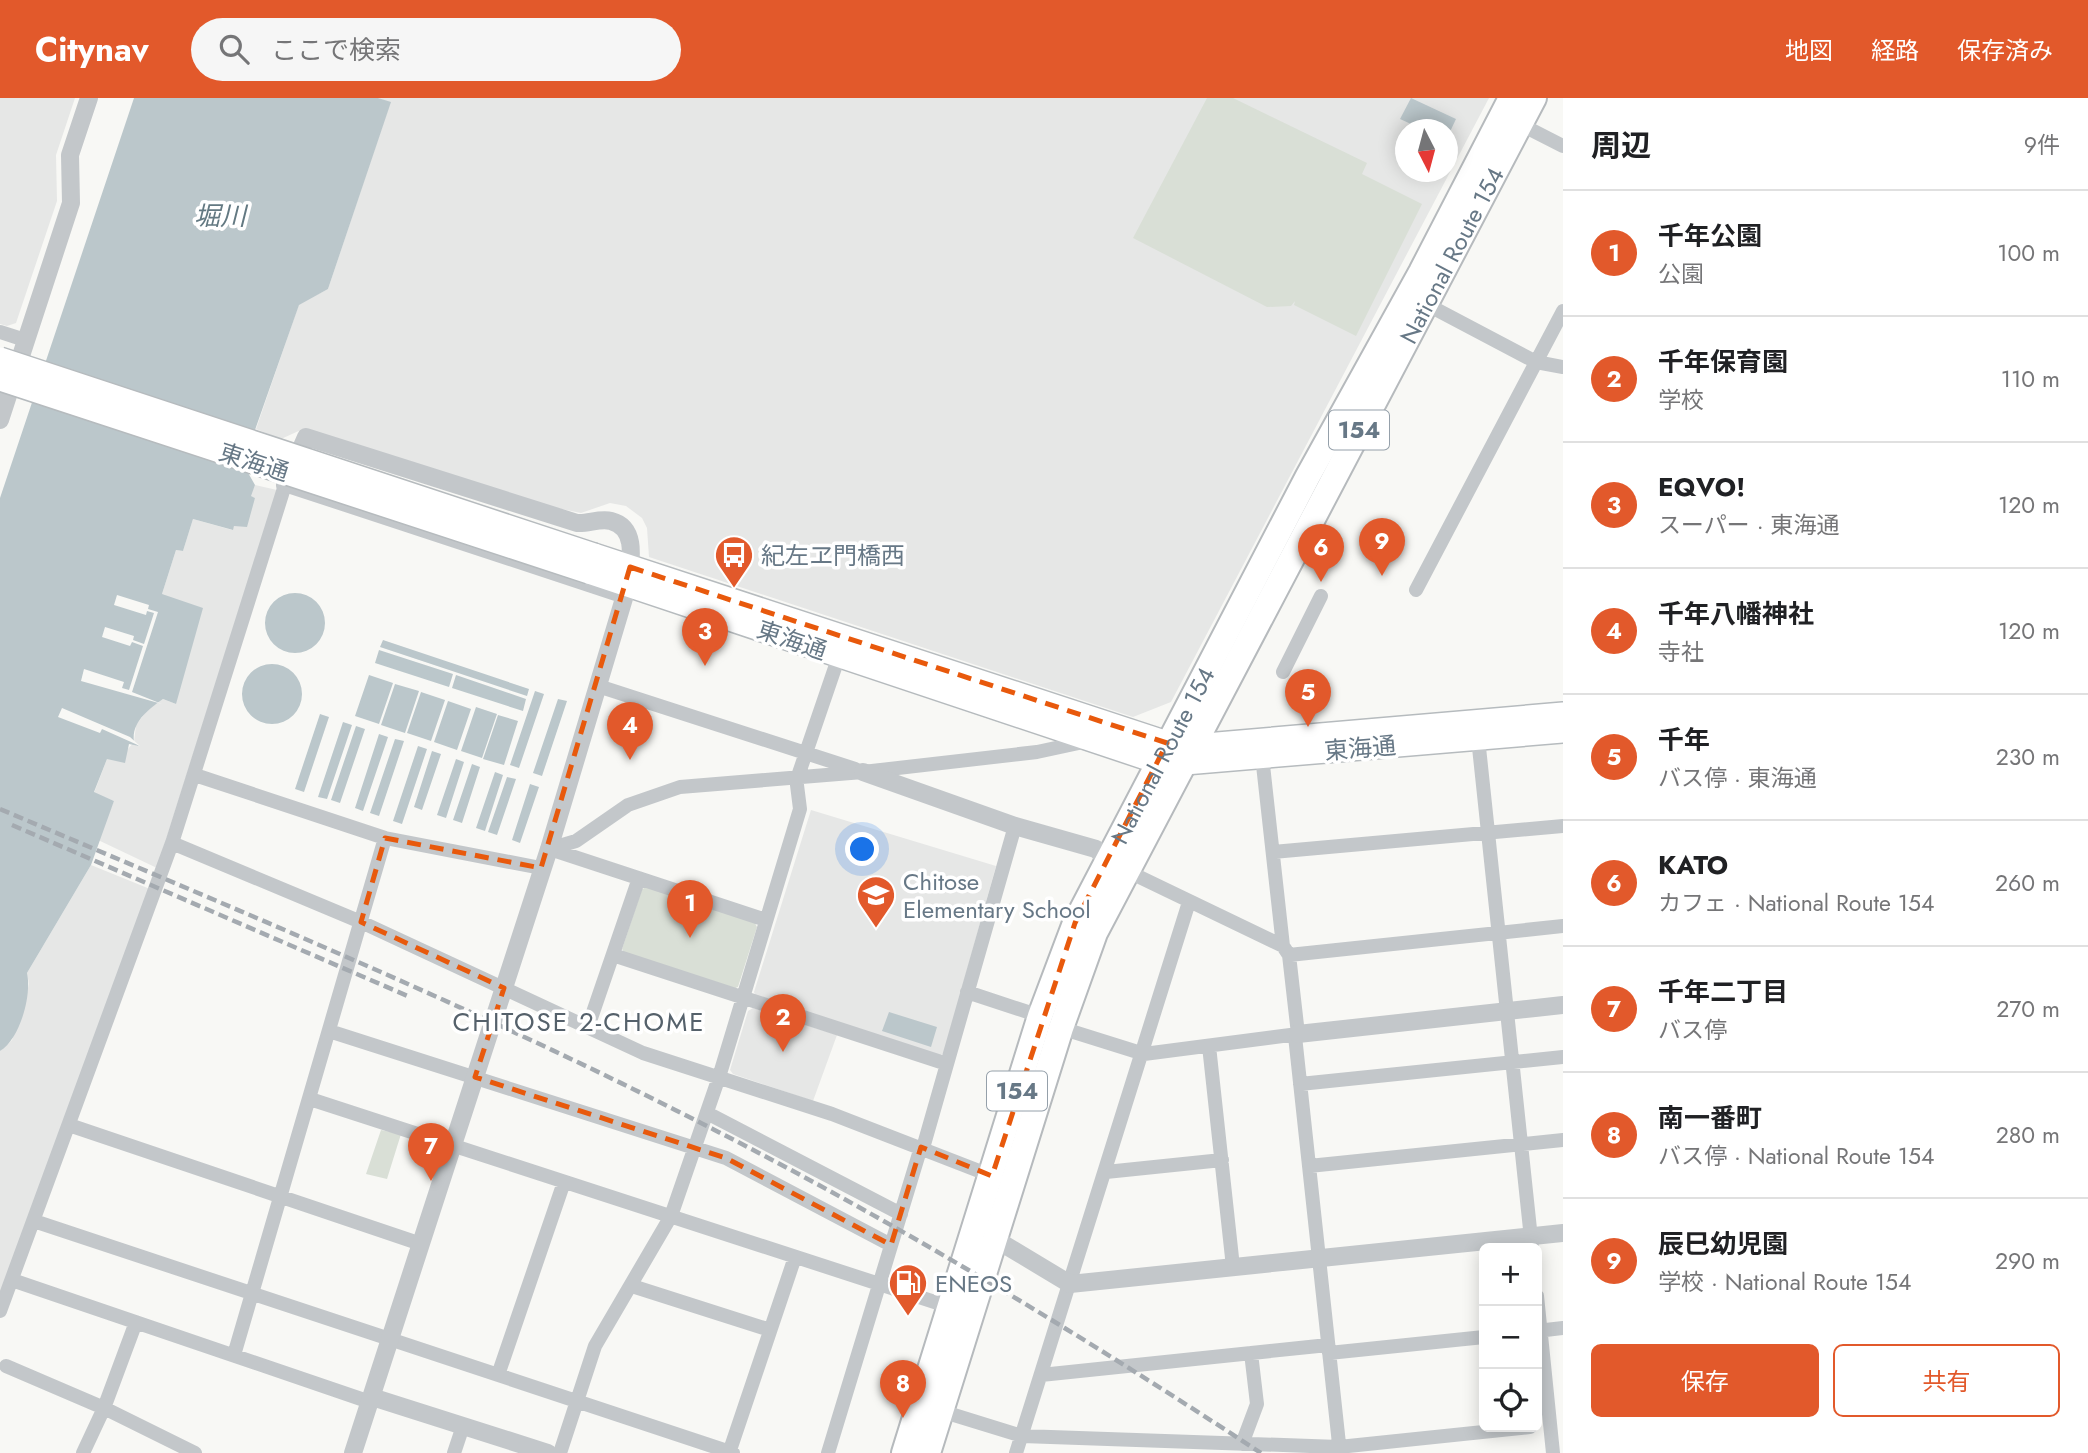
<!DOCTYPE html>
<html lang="ja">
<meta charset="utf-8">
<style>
body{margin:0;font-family:Jost,"Noto Sans JP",sans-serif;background:#f6f6f6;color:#202124}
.controls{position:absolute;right:21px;bottom:21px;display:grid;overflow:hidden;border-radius:10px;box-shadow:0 4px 18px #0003}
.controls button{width:63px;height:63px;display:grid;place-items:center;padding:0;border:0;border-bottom:2px solid #e0e0e0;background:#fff;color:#202124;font:35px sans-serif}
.compass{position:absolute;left:1395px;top:21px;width:63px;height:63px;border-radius:50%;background:#fff;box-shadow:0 4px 18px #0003;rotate:174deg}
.you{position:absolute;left:863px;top:752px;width:24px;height:24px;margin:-18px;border:5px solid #fff;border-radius:50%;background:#1a73e8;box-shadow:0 0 0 10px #1a73e833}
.badge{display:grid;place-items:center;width:46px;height:46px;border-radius:50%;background:#e2592b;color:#fff;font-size:23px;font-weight:700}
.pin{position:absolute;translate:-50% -58px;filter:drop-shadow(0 2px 4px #0008)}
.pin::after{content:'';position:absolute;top:37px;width:24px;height:21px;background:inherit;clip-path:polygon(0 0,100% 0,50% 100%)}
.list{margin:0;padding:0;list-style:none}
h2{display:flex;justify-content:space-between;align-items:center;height:91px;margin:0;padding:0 28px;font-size:30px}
h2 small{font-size:23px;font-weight:400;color:#757577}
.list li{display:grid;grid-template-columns:46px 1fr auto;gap:21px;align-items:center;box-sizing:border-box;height:126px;padding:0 28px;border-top:2px solid #e0e0e0}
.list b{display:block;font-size:26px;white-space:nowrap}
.list p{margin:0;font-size:23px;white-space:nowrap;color:#757577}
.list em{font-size:23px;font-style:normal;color:#757577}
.actions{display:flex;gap:14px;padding:21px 28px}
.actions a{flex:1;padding:16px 0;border:2px solid #e2592b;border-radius:10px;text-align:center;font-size:24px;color:#e2592b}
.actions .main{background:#e2592b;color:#fff}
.icon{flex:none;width:38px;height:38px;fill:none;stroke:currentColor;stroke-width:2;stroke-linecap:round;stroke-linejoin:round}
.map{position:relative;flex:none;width:1563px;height:1355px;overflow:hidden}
header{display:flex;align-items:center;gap:42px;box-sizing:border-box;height:98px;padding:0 35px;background:#e2592b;color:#fff}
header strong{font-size:33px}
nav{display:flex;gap:38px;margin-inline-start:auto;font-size:24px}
.search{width:490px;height:63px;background:#f6f6f6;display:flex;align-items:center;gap:18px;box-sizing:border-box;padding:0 24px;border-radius:38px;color:#757577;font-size:26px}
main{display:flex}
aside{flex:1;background:#fff}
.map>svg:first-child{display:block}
</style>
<header>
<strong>Citynav</strong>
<div class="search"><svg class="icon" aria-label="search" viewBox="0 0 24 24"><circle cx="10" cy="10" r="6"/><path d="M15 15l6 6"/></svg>ここで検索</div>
<nav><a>地図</a><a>経路</a><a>保存済み</a></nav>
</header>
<main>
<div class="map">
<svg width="1563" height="1355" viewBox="0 0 1563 1355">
<rect width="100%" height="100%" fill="#f8f8f5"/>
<path fill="#e6e7e6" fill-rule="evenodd" d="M 0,0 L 75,0 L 56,57 L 57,103 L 16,225 L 7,228 L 0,226 Z
M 378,0 L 1489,0 L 1171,604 L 1133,619 L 649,459 L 647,430 L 642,420 L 626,408 L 610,405 L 581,415 L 518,402 L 303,331 L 281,341 L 256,331 L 299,206 L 328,191 L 390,5 ZM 1406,32 L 1448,32 L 1448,74 L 1406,74 Z
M 255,387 L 277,392 L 157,770 L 98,742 L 114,703 L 94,695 L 107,661 L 127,652 L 134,644 L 136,627 L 148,611 L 163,601 L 176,606 L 162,496 L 176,452 L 183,453 L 193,421 L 232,432 L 234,428 L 241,428 L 255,400 L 250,398 Z
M 811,712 L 996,768 L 944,955 L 939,958 L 756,899 L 754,894 Z
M 91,767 L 150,791 L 0,1196 L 0,953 L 12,942 L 23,912 L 29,886 L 27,875 Z
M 753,910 L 837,937 L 813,1003 L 733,976 L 730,972 L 748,913 Z"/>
<path fill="#d9dfd6" d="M 1207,0 L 1233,0 L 1367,65 L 1362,76 L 1422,106 L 1356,238 L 1294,207 L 1295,203 L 1291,208 L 1267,209 L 1133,140 Z
M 647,789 L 754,823 L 757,829 L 738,889 L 733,891 L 625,856 L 622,851 L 642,791 Z
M 381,1032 L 401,1036 L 387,1081 L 366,1076 Z"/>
<path fill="#bbc7cb" d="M 134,0 L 378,0 L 391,4 L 328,191 L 299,207 L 243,366 L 255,387 L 251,398 L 255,400 L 247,429 L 234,428 L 233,432 L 193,421 L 183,453 L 176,452 L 162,496 L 203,510 L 176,606 L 163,601 C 149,611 131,624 134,644 L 139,648 L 129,646 L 125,665 L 107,661 L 94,694 L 114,703 L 91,767 L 27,875 C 32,897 20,941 0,953 L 0,400 Z
M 1411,0 L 1456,21 L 1448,38 L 1448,32 L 1422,31 L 1400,21 Z
M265 525a30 30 0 1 1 60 0a30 30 0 1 1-60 0Z
M 383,542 L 529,591 L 527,598 L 380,549 Z
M 379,552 L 453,576 L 449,589 L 375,565 Z
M242 596a30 30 0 1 1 60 0a30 30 0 1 1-60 0Z
M 369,577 L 393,585 L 379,626 L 355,618 Z
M 456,577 L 526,601 L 523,613 L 452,590 Z
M 395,586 L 419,593 L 405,635 L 381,627 Z
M 535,593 L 544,596 L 519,670 L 510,667 Z
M 421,594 L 445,602 L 431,643 L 407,635 Z
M 558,601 L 567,603 L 542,678 L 533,675 Z
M 448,603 L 471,611 L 457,652 L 434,644 Z
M 476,609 L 497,616 L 482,660 L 461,653 Z
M 320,616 L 329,619 L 304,694 L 295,691 Z
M 498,617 L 518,623 L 504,667 L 483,661 Z
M 343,624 L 352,627 L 327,701 L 318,699 Z
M 356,628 L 365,631 L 340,705 L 331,702 Z
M 379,636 L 388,639 L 363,713 L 355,710 Z
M 395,641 L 404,643 L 379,718 L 370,715 Z
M 418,648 L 427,651 L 402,726 L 393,723 Z
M 432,653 L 441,656 L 422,712 L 414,709 Z
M 456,661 L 464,664 L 446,720 L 437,717 Z
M 472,666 L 480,669 L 462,725 L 453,722 Z
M 495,674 L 503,677 L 485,733 L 476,730 Z
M 507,679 L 516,681 L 497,737 L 488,734 Z
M 530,686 L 539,689 L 520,745 L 512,742 Z
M 889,914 L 937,929 L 931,949 L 882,933 Z"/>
<path fill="#f8f8f5" d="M 117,497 L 149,507 L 148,511 L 158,514 L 132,594 L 162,606 L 81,583 L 84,571 L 124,584 L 122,590 L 129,592 L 143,548 L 132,544 L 130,548 L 102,539 L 105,529 L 134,538 L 133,542 L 144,546 L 154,515 L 147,513 L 146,517 L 114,507 Z
M 62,610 L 130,639 L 140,648 L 102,631 L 100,635 L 58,619 Z"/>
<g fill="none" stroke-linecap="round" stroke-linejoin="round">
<g stroke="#b6bbbe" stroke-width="26">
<path id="primary" d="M 594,457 L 1167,645 L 1194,648 L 1563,616
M 589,474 L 1158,664 L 1185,665 L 1563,633"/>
</g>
<g stroke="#b6babd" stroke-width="28">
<g id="trunk">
<path id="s1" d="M 904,1355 L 1040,918 L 1075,825 L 1308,378 L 1421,174 L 1511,0"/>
<path id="s2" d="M 928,1355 L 1061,930 L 1095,835 L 1534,0"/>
</g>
</g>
<path stroke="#c3c7ca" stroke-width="14" d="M 1514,23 L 1563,48
M 1426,206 L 1536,264 L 1563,269
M 0,234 L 25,242
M 1416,492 L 1563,213
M 1283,574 L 1321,498
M 598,588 L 855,671
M 1478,640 L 1532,1150
M 195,677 L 385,740 L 541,770
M 798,678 L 839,558
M 172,745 L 361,824 L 643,955 L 832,1016 L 992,1078
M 549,751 L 576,743 L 628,707 L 680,689 L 863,674 L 1037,654 L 1088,643
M 550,751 L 766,822
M 1273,754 L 1563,728
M 1127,773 L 1283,848
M 613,857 L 947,966
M 1289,857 L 1563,828
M 967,894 L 1040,918
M 588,929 L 639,780
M 1061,930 L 1144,956 L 1298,936 L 1289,857 L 1283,848 L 1262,658
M 329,933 L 726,1060 L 891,1147
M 1295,938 L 1340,1355
M 1209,948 L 1233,1169
M 1300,986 L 1563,959
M 310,1001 L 950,1209
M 707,1015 L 901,1116
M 69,1027 L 421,1146
M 923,1050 L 1015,728
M 1309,1068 L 1563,1042
M 1106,1074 L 1222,1062
M 34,1123 L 733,1355
M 12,1182 L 370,1304
M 632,1188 L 770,1232
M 1537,1198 L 1553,1355
M 0,1213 L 172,745 L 285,387 L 625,499
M 1537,1233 L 1563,1230
M 1329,1255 L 1484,1239
M 234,1257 L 385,740
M 6,1268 L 104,1310 L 195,1355
M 498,1277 L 564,1084
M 1041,1277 L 1328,1247
M 941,1313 L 1022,1338 L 1339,1349 L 1530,1329
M 1242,1346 L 1257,1306 L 1251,1255
M 83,1355 L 104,1310 L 136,1224
M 454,1355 L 463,1328
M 560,1355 L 595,1248 L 671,1118 L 719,979 L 800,711 L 796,679
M 729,1355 L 795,1159
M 828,1355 L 921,1049
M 1016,1355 L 1189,804"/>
<path stroke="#c3c7ca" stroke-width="18" d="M 0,322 L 71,105 L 70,57 L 89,0
M 285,387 L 306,339 L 577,425 C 588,426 600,420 611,423 C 639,430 630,466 628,487 L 549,751 L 353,1355
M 863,674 L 1015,728 L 1096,751 L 1107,762
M 1298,936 L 1563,907
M 995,1141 L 1070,1186 L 1563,1135
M 372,1299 L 548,1355"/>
<use href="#primary" stroke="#fff" stroke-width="23"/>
<use href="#trunk" stroke="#fff" stroke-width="24"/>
<path stroke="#a4aab0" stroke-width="4.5" stroke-dasharray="10 5" stroke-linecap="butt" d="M 0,711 C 247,816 496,918 734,1042 C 916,1136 1090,1243 1261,1355
M 12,727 L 410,899"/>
<g stroke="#b6bbbe" stroke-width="26" stroke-linecap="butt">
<path id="primary-bridge" d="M 0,261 L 594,457
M 0,281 L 589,474"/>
</g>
<use href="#primary-bridge" stroke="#fff" stroke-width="23"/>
</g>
<path fill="none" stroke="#e8590c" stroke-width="5" stroke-dasharray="14 9" stroke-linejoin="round" d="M 630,469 L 1167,645 L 1075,825 L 992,1078 L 921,1049 L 891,1147 L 726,1060 L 475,979 L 504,890 L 361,824 L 385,740 L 541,770 Z"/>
<defs>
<g id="bus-pin" transform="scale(2.0125)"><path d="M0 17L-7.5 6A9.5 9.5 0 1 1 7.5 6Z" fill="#e2592b" stroke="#fff"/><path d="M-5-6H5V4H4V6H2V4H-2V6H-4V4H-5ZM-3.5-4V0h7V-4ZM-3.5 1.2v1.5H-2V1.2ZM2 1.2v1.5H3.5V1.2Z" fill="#fff"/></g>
<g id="school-pin" transform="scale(2.0125)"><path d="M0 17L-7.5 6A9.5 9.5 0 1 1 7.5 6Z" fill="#e2592b" stroke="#fff"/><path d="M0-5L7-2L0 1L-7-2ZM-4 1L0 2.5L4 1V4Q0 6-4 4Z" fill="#fff"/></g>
<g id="fuel-pin" transform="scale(2.0125)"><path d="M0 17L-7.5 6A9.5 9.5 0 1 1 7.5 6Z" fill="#e2592b" stroke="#fff"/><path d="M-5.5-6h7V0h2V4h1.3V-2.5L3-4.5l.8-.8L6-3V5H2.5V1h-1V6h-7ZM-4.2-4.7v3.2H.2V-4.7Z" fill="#fff"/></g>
</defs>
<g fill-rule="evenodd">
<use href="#bus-pin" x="734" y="457"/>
<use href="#school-pin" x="876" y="797"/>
<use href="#fuel-pin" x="908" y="1185"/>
</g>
<g text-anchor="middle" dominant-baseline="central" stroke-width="7" stroke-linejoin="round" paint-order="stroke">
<g fill="#fff" stroke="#95a0aa" stroke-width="2">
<rect x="1329" y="312.5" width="60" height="39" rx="5"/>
<rect x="987" y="973.5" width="60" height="39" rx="5"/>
</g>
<g font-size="23" font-weight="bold" fill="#677886">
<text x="1359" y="332">154</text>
<text x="1017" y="993">154</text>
</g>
<g font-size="24" fill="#677886" stroke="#fff">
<text stroke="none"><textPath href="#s2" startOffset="1312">National Route 154</textPath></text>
<text transform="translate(254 364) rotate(18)">東海通</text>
<text transform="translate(792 542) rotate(19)">東海通</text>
<text transform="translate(1360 650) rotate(-5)">東海通</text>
<text stroke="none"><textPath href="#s1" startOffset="746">National Route 154</textPath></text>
</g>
<g font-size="24" fill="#677886" stroke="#fff" text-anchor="start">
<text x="761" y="457">紀左ヱ門橋西</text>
<text x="903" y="783">Chitose<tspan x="903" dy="28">Elementary School</tspan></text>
<text x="935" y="1185">ENEOS</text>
</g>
<g font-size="26" font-style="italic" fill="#637982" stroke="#fff">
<text x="220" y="118">堀川</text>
</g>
<g font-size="26" letter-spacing="2" fill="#55616b" stroke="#fff">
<text x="579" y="924">CHITOSE 2-CHOME</text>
</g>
</g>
</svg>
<div class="controls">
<button>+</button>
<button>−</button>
<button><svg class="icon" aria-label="locate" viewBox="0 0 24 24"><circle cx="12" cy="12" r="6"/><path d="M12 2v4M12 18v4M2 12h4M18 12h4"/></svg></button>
</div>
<svg class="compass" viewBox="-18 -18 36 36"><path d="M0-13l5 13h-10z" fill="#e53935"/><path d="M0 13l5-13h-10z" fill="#757577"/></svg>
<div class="you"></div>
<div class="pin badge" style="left:690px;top:840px">1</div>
<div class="pin badge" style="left:783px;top:954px">2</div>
<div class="pin badge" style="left:705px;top:568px">3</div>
<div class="pin badge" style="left:630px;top:662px">4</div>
<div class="pin badge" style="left:1308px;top:629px">5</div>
<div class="pin badge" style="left:1321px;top:484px">6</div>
<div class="pin badge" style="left:431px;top:1083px">7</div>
<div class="pin badge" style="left:903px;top:1320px">8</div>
<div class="pin badge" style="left:1382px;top:478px">9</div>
</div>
<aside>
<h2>周辺<small>9件</small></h2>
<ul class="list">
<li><span class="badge">1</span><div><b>千年公園</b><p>公園</p></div><em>100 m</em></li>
<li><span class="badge">2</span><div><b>千年保育園</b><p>学校</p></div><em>110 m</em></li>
<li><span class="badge">3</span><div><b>EQVO!</b><p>スーパー · 東海通</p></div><em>120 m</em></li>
<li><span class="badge">4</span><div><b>千年八幡神社</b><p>寺社</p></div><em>120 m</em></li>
<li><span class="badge">5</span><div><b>千年</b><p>バス停 · 東海通</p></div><em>230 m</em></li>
<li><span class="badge">6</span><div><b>KATO</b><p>カフェ · National Route 154</p></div><em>260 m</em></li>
<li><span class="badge">7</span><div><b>千年二丁目</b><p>バス停</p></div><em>270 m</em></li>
<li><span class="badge">8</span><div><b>南一番町</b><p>バス停 · National Route 154</p></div><em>280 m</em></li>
<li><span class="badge">9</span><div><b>辰巳幼児園</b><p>学校 · National Route 154</p></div><em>290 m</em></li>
</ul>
<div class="actions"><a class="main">保存</a><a>共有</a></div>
</aside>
</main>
